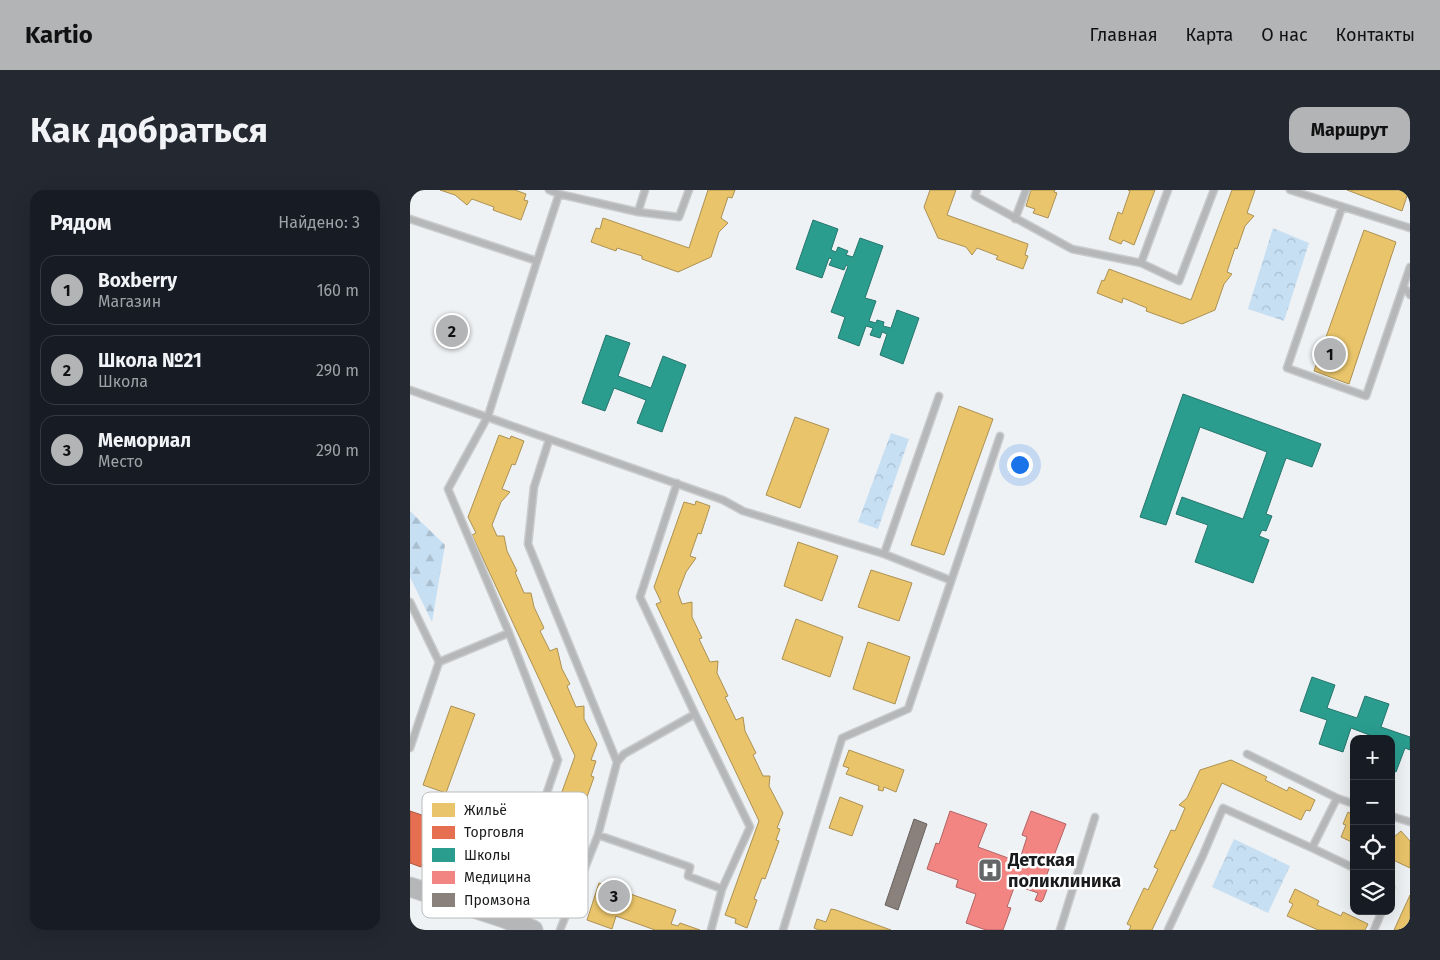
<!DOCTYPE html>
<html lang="ru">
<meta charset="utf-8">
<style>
body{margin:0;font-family:"Fira Sans",sans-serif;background:#242831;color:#f1f3f6}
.controls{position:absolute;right:15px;bottom:15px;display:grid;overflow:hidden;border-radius:10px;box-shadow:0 5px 20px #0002}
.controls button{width:45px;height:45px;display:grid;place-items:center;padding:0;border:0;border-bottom:1px solid #363941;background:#171b24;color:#f1f3f6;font:25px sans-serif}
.you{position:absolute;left:609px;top:274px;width:18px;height:18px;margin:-12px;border:4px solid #fff;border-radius:50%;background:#1a73e8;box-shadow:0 0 0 8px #1a73e833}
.badge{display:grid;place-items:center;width:32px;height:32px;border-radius:50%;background:#b2b4b6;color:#111;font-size:16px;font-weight:700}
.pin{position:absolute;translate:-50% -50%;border:2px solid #fff;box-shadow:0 1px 5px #0006}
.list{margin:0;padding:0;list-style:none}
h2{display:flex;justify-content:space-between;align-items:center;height:65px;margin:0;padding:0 20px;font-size:21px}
h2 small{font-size:16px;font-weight:400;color:#9ea1a6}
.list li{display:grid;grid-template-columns:32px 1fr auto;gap:15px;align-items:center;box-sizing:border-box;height:70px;margin:0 10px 10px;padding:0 10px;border:1px solid #363941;border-radius:15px}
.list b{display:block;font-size:19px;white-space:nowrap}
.list p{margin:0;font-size:16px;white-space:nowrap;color:#9ea1a6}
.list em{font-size:16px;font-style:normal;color:#9ea1a6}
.icon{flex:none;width:28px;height:28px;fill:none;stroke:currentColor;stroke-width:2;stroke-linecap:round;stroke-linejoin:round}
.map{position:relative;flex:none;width:1000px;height:740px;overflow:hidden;border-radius:15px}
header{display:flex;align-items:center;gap:30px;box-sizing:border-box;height:70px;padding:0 25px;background:#b2b4b6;color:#111}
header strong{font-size:24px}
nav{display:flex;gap:28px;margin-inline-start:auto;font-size:18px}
.intro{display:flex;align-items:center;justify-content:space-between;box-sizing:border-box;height:120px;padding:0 30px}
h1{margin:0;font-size:35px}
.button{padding:12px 22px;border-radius:15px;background:#b2b4b6;color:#111;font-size:18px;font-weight:700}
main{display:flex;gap:30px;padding:0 30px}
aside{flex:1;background:#171b24;border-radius:15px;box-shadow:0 5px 20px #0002}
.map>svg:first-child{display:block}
</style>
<header>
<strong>Kartio</strong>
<nav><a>Главная</a><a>Карта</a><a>О нас</a><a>Контакты</a></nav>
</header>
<div class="intro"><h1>Как добраться</h1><a class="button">Маршрут</a></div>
<main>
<aside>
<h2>Рядом<small>Найдено: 3</small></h2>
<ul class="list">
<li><span class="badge">1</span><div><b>Boxberry</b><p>Магазин</p></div><em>160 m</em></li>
<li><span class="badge">2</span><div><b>Школа №21</b><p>Школа</p></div><em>290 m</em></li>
<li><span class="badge">3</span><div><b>Мемориал</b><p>Место</p></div><em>290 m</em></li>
</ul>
</aside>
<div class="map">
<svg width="1000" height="740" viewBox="0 0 1000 740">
<defs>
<pattern id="forest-firs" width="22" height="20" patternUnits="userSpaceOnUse" patternTransform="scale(1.25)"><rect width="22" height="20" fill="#c6dff3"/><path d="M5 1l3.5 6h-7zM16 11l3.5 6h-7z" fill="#aabfd0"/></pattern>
<pattern id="park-crowns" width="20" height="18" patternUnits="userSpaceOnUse" patternTransform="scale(1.25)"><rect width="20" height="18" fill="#c6dff3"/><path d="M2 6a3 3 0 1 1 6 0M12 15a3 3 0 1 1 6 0" fill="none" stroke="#aabfd0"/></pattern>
</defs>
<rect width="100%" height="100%" fill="#eff2f4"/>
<path fill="url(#forest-firs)" d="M 0,321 L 35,355 L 22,432 L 0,387 Z"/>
<path fill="url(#park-crowns)" d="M 863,38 L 899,53 L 874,131 L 838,119 Z
M 481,243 L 499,249 L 468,339 L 448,332 Z
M 824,649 L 880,676 L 858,723 L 802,697 Z"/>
<path fill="#e9c46a" stroke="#ab9153" d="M 30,0 L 105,0 L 116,4 L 114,10 L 118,11 L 111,30 L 83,20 L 84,17 L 62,9 L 57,15 L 45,5 Z
M 298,0 L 325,0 L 322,8 L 318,7 L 311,28 L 318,33 L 309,42 L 301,67 L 268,82 L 232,69 L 232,66 L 207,58 L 206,61 L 181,52 L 186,38 L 190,39 L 193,28 L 279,58 Z
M 520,0 L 546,0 L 537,25 L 618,54 L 615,65 L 618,66 L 613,79 L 586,69 L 588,66 L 567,58 L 562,65 L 556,57 L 528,48 L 514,17 Z
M 621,0 L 645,0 L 644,2 L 647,3 L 638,28 L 623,23 L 625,19 L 616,16 Z
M 718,0 L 745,0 L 724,55 L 713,50 L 711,54 L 699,49 L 708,22 L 712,24 L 720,1 Z
M 822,0 L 845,0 L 837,23 L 844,26 L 835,36 L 827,59 L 825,58 L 817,82 L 822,84 L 814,94 L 805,120 L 772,134 L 736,121 L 737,118 L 713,108 L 712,113 L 687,103 L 692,90 L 694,91 L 699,79 L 781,110 Z
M 937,0 L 999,0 L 992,21 Z
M 954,40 L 986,52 L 939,194 L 904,181 Z
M 549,216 L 583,229 L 534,365 L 501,355 Z
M 385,227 L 419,239 L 390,318 L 356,305 Z
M 89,245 L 100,249 L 101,246 L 114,251 L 105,275 L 102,274 L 92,299 L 100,302 L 91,312 L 82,335 L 87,346 L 94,346 L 97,361 L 107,381 L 105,382 L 114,403 L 121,403 L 124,417 L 134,438 L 130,441 L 140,461 L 147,458 L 152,479 L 160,494 L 157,496 L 166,517 L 174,516 L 174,529 L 187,554 L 181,570 L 186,571 L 181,586 L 184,587 L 172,621 L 168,619 L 161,641 L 164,642 L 153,671 L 141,666 L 142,663 L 131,659 L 165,566 L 62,345 L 66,343 L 58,327 Z
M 286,311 L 300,316 L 291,344 L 288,343 L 280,366 L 286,368 L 276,382 L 268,403 L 272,414 L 282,412 L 282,427 L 292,448 L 289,449 L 300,472 L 308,471 L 307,483 L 318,506 L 315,507 L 326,530 L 333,527 L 335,541 L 346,563 L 343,565 L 353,586 L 360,586 L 359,596 L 373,623 L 367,638 L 370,639 L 366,650 L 369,651 L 355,689 L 352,688 L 344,709 L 347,710 L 337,738 L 325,733 L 326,729 L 315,725 L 349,631 L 246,414 L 251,412 L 244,397 L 274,312 L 285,315 Z
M 388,352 L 428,366 L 412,411 L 374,396 Z
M 461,380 L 502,393 L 489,431 L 448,417 Z
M 386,429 L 433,447 L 420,487 L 372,469 Z
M 458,452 L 500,467 L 485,514 L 443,499 Z
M 41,516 L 65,524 L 36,603 L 13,595 Z
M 439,560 L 494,580 L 486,602 L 474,597 L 473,601 L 468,600 L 469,596 L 436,584 L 439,578 L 433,576 Z
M 821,570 L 857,587 L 855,590 L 877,601 L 879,597 L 905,610 L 900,621 L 896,620 L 891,630 L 812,593 L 742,740 L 719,740 L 721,736 L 717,734 L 734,698 L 738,700 L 748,679 L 744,677 L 761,640 L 765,641 L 775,618 L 769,615 L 777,608 L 790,580 Z
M 430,607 L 453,616 L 442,646 L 419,638 Z
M 938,622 L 944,625 L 944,653 L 931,647 L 936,635 L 933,634 Z
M 991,641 L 1000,651 L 1000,678 L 981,669 L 981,646 L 984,647 Z
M 189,693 L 266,720 L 261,734 L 268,736 L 270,733 L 290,740 L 245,740 L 206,726 L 202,739 L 177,730 Z
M 885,699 L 909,711 L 907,715 L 931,726 L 933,722 L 958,734 L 955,740 L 908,740 L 877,726 L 883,714 L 879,712 Z
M 1000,705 L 1000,740 L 984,740 Z
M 421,719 L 426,720 L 481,740 L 409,740 L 404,738 L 407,729 L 416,732 Z"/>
<path fill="#e76f51" stroke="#aa5641" d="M 0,621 L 58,641 L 50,664 L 20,654 L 11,677 L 0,673 Z"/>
<path fill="#2a9d8f" stroke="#25766d" d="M 403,30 L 428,39 L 421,60 L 426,62 L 428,57 L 438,61 L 436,65 L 443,67 L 450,48 L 473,56 L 455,108 L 466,111 L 459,131 L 466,133 L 467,130 L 474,132 L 473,136 L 481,138 L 487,120 L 509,128 L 493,174 L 470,165 L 477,144 L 472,142 L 470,148 L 460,145 L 463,138 L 456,136 L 449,156 L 428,148 L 435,127 L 421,122 L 438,76 L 436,75 L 434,80 L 419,75 L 422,69 L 419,68 L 412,88 L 386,79 Z
M 196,145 L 220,153 L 208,186 L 241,198 L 253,166 L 276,175 L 252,242 L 227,233 L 236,210 L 204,198 L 195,221 L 172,213 Z
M 773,204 L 911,254 L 902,277 L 876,268 L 856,324 L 862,326 L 856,341 L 852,340 L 849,346 L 859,350 L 843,393 L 785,372 L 798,335 L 766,324 L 772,307 L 833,329 L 857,262 L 790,237 L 756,335 L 730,327 Z
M 902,487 L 925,495 L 917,518 L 947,528 L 955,506 L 979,514 L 971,537 L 1000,547 L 1000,560 L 995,558 L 986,582 L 981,580 L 981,549 L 970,549 L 941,538 L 933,562 L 909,554 L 917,530 L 890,521 Z"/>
<path fill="#f28482" stroke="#b16464" d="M 540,621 L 577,634 L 568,657 L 609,672 L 617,647 L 612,645 L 621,621 L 656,634 L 634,692 L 639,694 L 633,710 L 631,712 L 625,710 L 628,703 L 605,695 L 597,717 L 601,718 L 593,740 L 576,740 L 556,733 L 566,704 L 546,697 L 548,690 L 517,679 L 526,653 L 529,654 Z"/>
<path fill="#8a817c" stroke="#686260" d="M 504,629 L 517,634 L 488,720 L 475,715 Z"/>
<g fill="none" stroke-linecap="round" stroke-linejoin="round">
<g stroke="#c9cbcc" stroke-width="9">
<path id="lane" d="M 139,0 L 149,4 L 228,22
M 235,0 L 228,22 L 269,27 L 279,0
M 567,0 L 565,6 L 662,59 L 731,73 L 769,91 L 804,0
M 880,0 L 1000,38
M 932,17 L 877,178 L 956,206 L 1000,77
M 0,29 L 127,71 L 149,4
M 605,29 L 616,0
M 731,73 L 758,0
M 994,97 L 1000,105
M 0,200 L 313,310 L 333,321 L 474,364 L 529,206
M 139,250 L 124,297 L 118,354 L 207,572 L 188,645
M 267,293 L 230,407 L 285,524 L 340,637 L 312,699 L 301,740
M 474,364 L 540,390
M 0,412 L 29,472
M 0,558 L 29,472 L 99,443 L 38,299 L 78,226 L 127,71
M 837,564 L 927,608
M 207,572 L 214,564 L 285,524
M 981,626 L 1000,632
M 902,658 L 944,678
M 981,697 L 981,698
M 95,726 L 148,570 L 99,443
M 150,740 L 188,645 L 280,677 L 278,686 L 312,699
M 373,740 L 432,548 L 498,519 L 590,246
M 650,740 L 685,627
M 758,740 L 793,665 L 813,618 L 902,658 L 927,608 L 944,614
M 964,740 L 972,721"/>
</g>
<g stroke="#c9cbcc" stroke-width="21">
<path id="secondary" d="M 0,697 L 94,728 L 123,740"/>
</g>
<use href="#lane" stroke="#b6b7b8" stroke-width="6"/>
<use href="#secondary" stroke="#b5b6b8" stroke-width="19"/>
</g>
<defs>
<g id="hospital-square" transform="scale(1.25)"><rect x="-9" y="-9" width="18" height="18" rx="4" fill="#656668" stroke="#fff"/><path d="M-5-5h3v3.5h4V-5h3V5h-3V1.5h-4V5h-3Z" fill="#fff"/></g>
</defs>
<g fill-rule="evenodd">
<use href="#hospital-square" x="580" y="680"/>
</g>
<g text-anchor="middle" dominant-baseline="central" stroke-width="5" stroke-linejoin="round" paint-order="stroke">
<g font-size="18" font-weight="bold" fill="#1a1b1d" stroke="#fff" text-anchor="start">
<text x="598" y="670">Детская<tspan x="598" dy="21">поликлиника</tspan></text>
</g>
</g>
<rect x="12" y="602" width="166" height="126" rx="8" fill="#fff" stroke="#babbbb" stroke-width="1"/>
<rect x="22" y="613" width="23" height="14" fill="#e9c46a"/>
<rect x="22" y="636" width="23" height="13" fill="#e76f51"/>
<rect x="22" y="658" width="23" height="14" fill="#2a9d8f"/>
<rect x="22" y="681" width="23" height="13" fill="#f28482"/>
<rect x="22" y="703" width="23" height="14" fill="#8a817c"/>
<g font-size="14" fill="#1a1b1d">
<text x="54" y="625">Жильё</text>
<text x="54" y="647">Торговля</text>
<text x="54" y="670">Школы</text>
<text x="54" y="692">Медицина</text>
<text x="54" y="715">Промзона</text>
</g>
</svg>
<div class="controls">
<button>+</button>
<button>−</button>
<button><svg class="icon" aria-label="locate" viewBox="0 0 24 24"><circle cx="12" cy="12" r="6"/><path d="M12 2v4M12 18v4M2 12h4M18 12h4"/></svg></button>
<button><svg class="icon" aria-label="layers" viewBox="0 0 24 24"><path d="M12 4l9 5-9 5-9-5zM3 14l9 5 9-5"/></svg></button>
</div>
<div class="you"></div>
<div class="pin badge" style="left:920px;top:164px">1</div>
<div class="pin badge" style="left:42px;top:141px">2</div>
<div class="pin badge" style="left:204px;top:706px">3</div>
</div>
</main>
